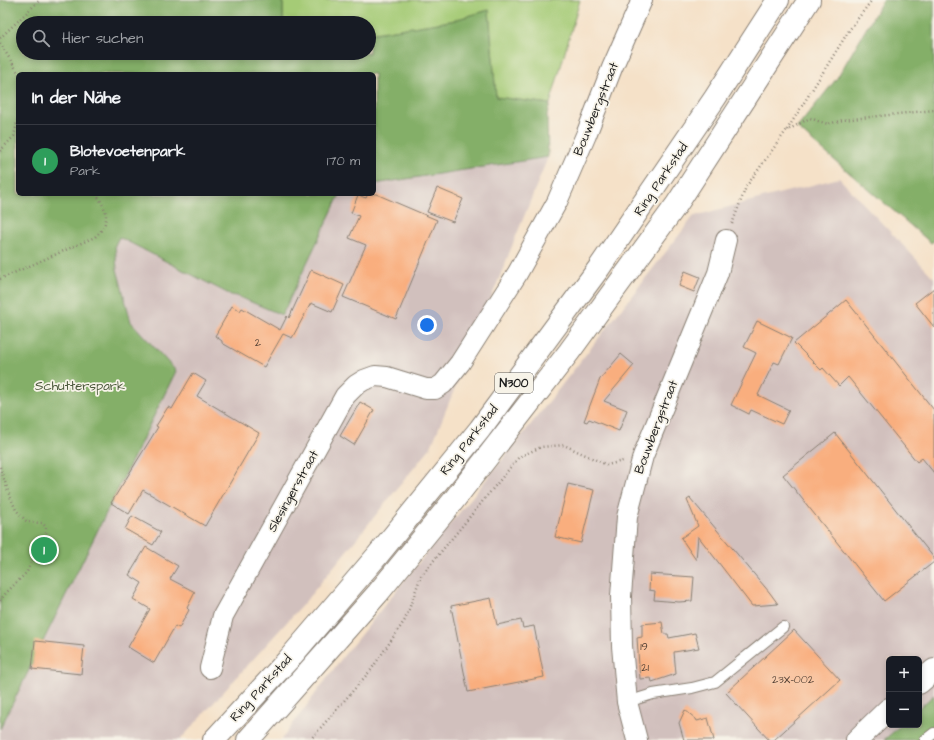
<!DOCTYPE html>
<html lang="de">
<meta charset="utf-8">
<style>
body{margin:0;font-family:"Architects Daughter",sans-serif;background:#20242c;color:#f1f3f6}
.controls{position:absolute;right:12px;bottom:12px;display:grid;overflow:hidden;border-radius:6px;box-shadow:0 2px 6px #0003}
.controls button{width:36px;height:36px;display:grid;place-items:center;padding:0;border:0;border-bottom:1px solid #363941;background:#171b24;color:#f1f3f6;font:20px sans-serif}
.you{position:absolute;left:427px;top:325px;width:14px;height:14px;margin:-10px;border:3px solid #fff;border-radius:50%;background:#1a73e8;box-shadow:0 0 0 6px #1a73e833}
.badge{display:grid;place-items:center;width:26px;height:26px;border-radius:50%;background:#8c9099;color:#fff;font-size:13px;font-weight:700}
.pin{position:absolute;translate:-50% -50%;border:2px solid #fff;box-shadow:0 1px 4px #0006}
.list{margin:0;padding:0;list-style:none}
h2{display:flex;justify-content:space-between;align-items:center;height:52px;margin:0;padding:0 16px;font-size:17px}
h2 small{font-size:13px;font-weight:400;color:#9ea1a6}
.list li{display:grid;grid-template-columns:26px 1fr auto;gap:12px;align-items:center;box-sizing:border-box;height:72px;padding:0 16px;border-top:1px solid #363941}
.list b{display:block;font-size:15px;white-space:nowrap}
.list p{margin:0;font-size:13px;white-space:nowrap;color:#9ea1a6}
.list em{font-size:13px;font-style:normal;color:#9ea1a6}
.icon{flex:none;width:22px;height:22px;fill:none;stroke:currentColor;stroke-width:2;stroke-linecap:round;stroke-linejoin:round}
.map{position:relative;flex:none;width:934px;height:740px;overflow:hidden}
.search{position:absolute;background:#171b24;box-shadow:0 2px 6px #0003;left:16px;top:16px;width:360px;height:44px;display:flex;align-items:center;gap:10px;box-sizing:border-box;padding:0 14px;border-radius:22px;color:#9ea1a6;font-size:15px}
.panel{position:absolute;background:#171b24;box-shadow:0 2px 6px #0003;left:16px;top:72px;width:360px;height:124px;border-radius:6px}
.map>svg:first-child{display:block}
</style>
<div class="map">
<svg width="934" height="740" viewBox="0 0 934 740">
<rect width="100%" height="100%" fill="#f7f3e8"/>
<filter id="ink" filterUnits="userSpaceOnUse"><feTurbulence type="fractalNoise" baseFrequency=".025" numOctaves="2"/><feDisplacementMap in="SourceGraphic" scale="8" xChannelSelector="R" yChannelSelector="G"/><feConvolveMatrix kernelMatrix="1 2 1 2 8 2 1 2 1" color-interpolation-filters="sRGB"/></filter>
<filter id="wash" filterUnits="userSpaceOnUse"><feTurbulence type="fractalNoise" baseFrequency=".012" numOctaves="4" result="noise"/><feDisplacementMap in="SourceGraphic" scale="16" xChannelSelector="R" yChannelSelector="G"/><feGaussianBlur stdDeviation="0.9" result="paint"/><feColorMatrix in="noise" values="0 0 0 0 0 0 0 0 0 0 0 0 0 0 0 0 0 1.4 0 .05"/><feComposite in="paint" operator="in"/></filter>
<g filter="url(#wash)">
<rect width="100%" height="100%" fill="#f5e1c8"/>
<path fill="#d1c0bd" fill-rule="evenodd" d="M 548,157 L 431,447 L 305,602 L 180,740 L 0,740 L 0,729 L 176,371 L 131,322 L 117,269 L 115,245 L 119,237 L 231,295 L 237,296 L 282,314 L 340,194 L 374,194 L 374,184 Z
M 839,178 L 934,278 L 934,740 L 281,740 L 345,654 L 540,413 L 694,216 ZM 889,659 L 919,659 L 919,725 L 889,725 Z"/>
<path fill="#a5cb76" stroke="#607449" d="M 283,0 L 580,0 L 550,104 L 496,97 L 489,10 L 451,21 L 369,34 L 369,23 L 283,23 Z"/>
<path fill="#84af67" stroke="#506642" d="M 0,0 L 283,0 L 283,23 L 23,23 L 23,53 L 369,53 L 369,34 L 451,21 L 489,10 L 496,97 L 550,104 L 547,115 L 548,157 L 374,184 L 374,74 L 18,74 L 18,194 L 340,194 L 282,315 L 237,296 L 231,295 L 119,237 L 115,245 L 117,269 L 131,322 L 176,371 L 0,729 Z
M 883,0 L 934,0 L 934,241 L 931,243 L 797,128 L 837,78 Z
M 934,695 L 934,728 L 918,740 L 884,740 L 901,725 L 919,725 L 919,708 Z"/>
<g id="blocks">
<path fill="#f9ae7e" d="M 437,188 L 463,199 L 453,222 L 427,212 Z
M 368,194 L 376,194 L 437,220 L 396,319 L 343,297 L 366,245 L 349,238 L 359,216 L 351,213 L 358,195 L 366,198 Z
M 311,270 L 344,285 L 332,312 L 311,303 L 292,338 L 283,334 L 264,367 L 222,343 L 222,341 L 215,336 L 232,306 L 240,311 L 242,308 L 280,330 L 287,316 L 289,318 Z
M 685,271 L 700,277 L 694,292 L 679,286 Z
M 934,288 L 934,327 L 915,303 Z
M 846,300 L 934,410 L 934,473 L 922,458 L 917,462 L 848,377 L 839,386 L 823,368 L 821,370 L 794,343 Z
M 757,321 L 792,338 L 779,364 L 774,362 L 758,395 L 789,410 L 782,424 L 751,410 L 749,414 L 731,405 L 756,353 L 744,347 Z
M 621,354 L 634,365 L 604,401 L 627,410 L 619,431 L 589,419 L 587,422 L 584,421 L 600,379 Z
M 193,373 L 206,381 L 197,396 L 259,433 L 205,526 L 143,490 L 129,514 L 111,503 L 158,427 L 156,426 L 168,407 L 172,409 Z
M 360,402 L 374,410 L 354,445 L 340,436 Z
M 835,433 L 934,558 L 934,562 L 884,601 L 783,475 Z
M 568,484 L 594,490 L 581,543 L 555,537 Z
M 690,498 L 770,593 L 778,604 L 752,606 L 698,536 L 696,560 L 681,538 L 698,526 L 687,500 Z
M 132,516 L 161,532 L 153,545 L 125,529 Z
M 146,547 L 178,566 L 170,579 L 195,592 L 187,608 L 189,610 L 179,628 L 175,626 L 154,663 L 128,647 L 150,609 L 133,599 L 142,583 L 129,575 Z
M 650,574 L 694,577 L 692,601 L 679,602 L 654,600 L 655,591 L 649,590 Z
M 491,598 L 497,625 L 521,620 L 523,628 L 534,626 L 544,677 L 468,692 L 451,606 Z
M 662,622 L 664,634 L 668,634 L 669,638 L 695,633 L 699,648 L 674,652 L 676,674 L 652,682 L 651,678 L 640,679 L 637,638 L 642,637 L 642,624 Z
M 794,630 L 840,680 L 774,740 L 769,740 L 726,693 Z
M 35,641 L 84,646 L 81,674 L 32,669 Z
M 685,710 L 696,719 L 697,721 L 708,718 L 714,740 L 684,740 L 679,723 Z"/>
</g>
</g>
<g filter="url(#ink)">
<use href="#blocks" fill-opacity="0" stroke="#887e72" stroke-width="1"/>
<g fill="none" stroke-linecap="round" stroke-linejoin="round">
<g stroke="#887e72" stroke-width="12">
<path id="service" d="M 627,702 L 653,694 L 692,688 L 715,682 L 783,627
M 925,740 L 934,733"/>
</g>
<g stroke="#887e72" stroke-width="22">
<path id="minor" d="M 210,668 L 223,616 L 345,396 L 356,385 L 364,380 L 375,376 L 387,377 L 426,389 L 435,389 L 443,384 L 460,363 L 517,274 L 557,202 L 586,135 L 612,68 L 642,0
M 637,740 L 627,702 L 622,646 L 621,596 L 627,517 L 643,456 L 718,273 L 726,240"/>
</g>
<g stroke="#887e72" stroke-width="24">
<path id="tertiary" d="M 919,683 L 934,670
M 857,740 L 889,709"/>
</g>
<g stroke="#887e72" stroke-width="24">
<path id="trunk" d="M 214,740 L 288,660 L 377,556 L 480,429 L 599,268 L 715,98 L 778,0
M 248,740 L 378,593 L 454,500 L 569,352 L 677,204 L 809,0"/>
</g>
<path stroke="#887e72" stroke-width="2.5" stroke-dasharray="1 3" stroke-linecap="butt" d="M 0,38 L 40,0
M 0,43 L 19,74
M 787,130 L 850,29 L 872,0
M 0,151 L 14,136 L 18,118
M 732,224 L 746,187 L 786,131 L 810,118 L 818,121 L 828,124 L 843,120 L 934,110
M 0,279 L 95,237 C 111,222 108,211 96,194
M 0,467 L 9,494 L 16,510 L 27,522 L 42,523 L 46,527 L 46,533 L 39,555 L 32,560 L 27,572 L 6,593 L 0,601
M 310,740 L 371,670 L 405,620 L 421,576 L 519,457 L 541,447 L 564,445 L 607,465 L 623,461"/>
<use href="#service" stroke="#fff" stroke-width="10"/>
<use href="#minor" stroke="#fff" stroke-width="20"/>
<use href="#tertiary" stroke="#fff" stroke-width="22"/>
<use href="#trunk" stroke="#fff" stroke-width="22"/>
</g>
</g>
<g text-anchor="middle" dominant-baseline="central" stroke-width="3.5" stroke-linejoin="round" paint-order="stroke">
<g font-size="11" fill="#534034">
<text x="258" y="342">2</text>
<text x="644" y="646">19</text>
<text x="645" y="667">21</text>
<text x="793" y="679">23X-002</text>
</g>
<rect fill="#f7f3e8" stroke="#5e5c59" stroke-width="1" x="495" y="373" width="38" height="20" rx="3"/>
<g font-size="12" font-weight="bold" fill="#1c1c1c">
<text x="514" y="383">N300</text>
</g>
<g font-size="13" fill="#1c1c1c" stroke="#f7f3e8">
<text transform="translate(596 109) rotate(-68)">Bouwbergstraat</text>
<text transform="translate(661 179) rotate(-56)">Ring Parkstad</text>
<text transform="translate(656 427) rotate(-69)">Bouwbergstraat</text>
<text transform="translate(469 440) rotate(-52)">Ring Parkstad</text>
<text transform="translate(293 491) rotate(-61)">Slesingerstraat</text>
<text transform="translate(261 688) rotate(-48)">Ring Parkstad</text>
</g>
<g font-size="13" fill="#4c593c" stroke="#f7f3e8">
<text x="80" y="386">Schutterspark</text>
</g>
</g>
</svg>
<div class="controls">
<button>+</button>
<button>−</button>
</div>
<div class="you"></div>
<div class="pin badge" style="left:44px;top:550px;background:#2e9e5b">1</div>
<div class="search"><svg class="icon" aria-label="search" viewBox="0 0 24 24"><circle cx="10" cy="10" r="6"/><path d="M15 15l6 6"/></svg>Hier suchen</div>
<section class="panel">
<h2>In der Nähe<small></small></h2>
<ul class="list">
<li><span class="badge" style="background:#2e9e5b">1</span><div><b>Blotevoetenpark</b><p>Park</p></div><em>170 m</em></li>
</ul>
</section>
</div>
